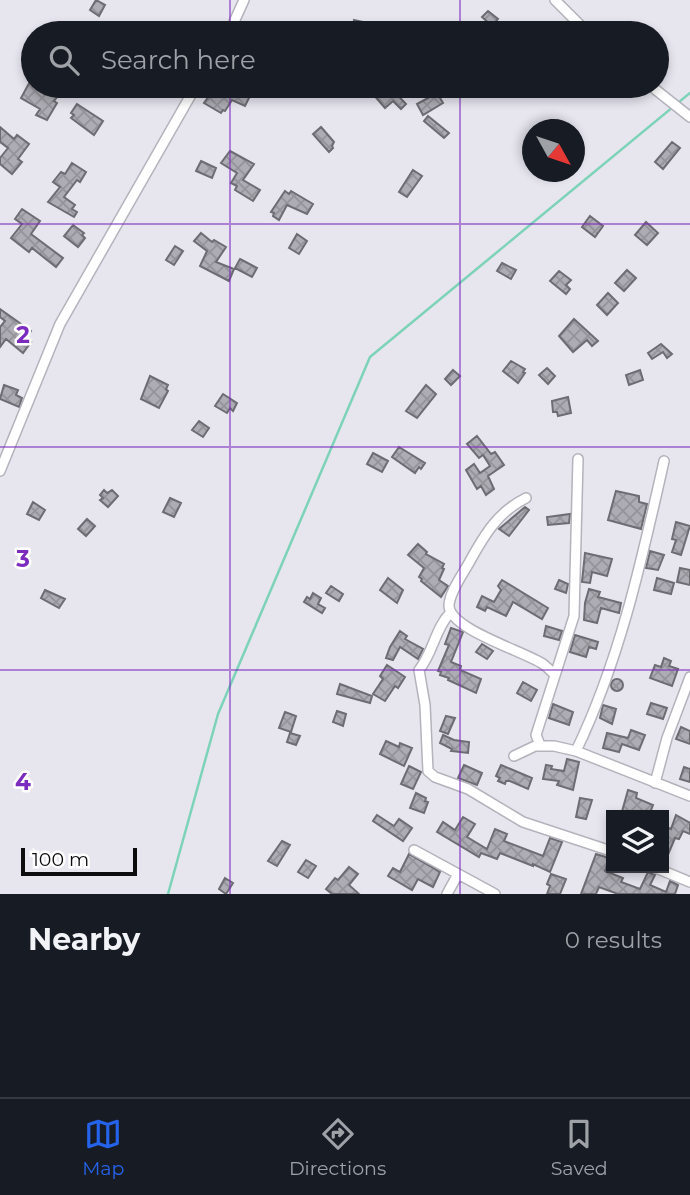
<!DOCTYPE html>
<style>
body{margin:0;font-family:Montserrat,sans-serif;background:#20242c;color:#f1f3f6}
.controls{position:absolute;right:21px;bottom:21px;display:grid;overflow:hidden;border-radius:0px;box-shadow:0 4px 10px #0003}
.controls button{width:63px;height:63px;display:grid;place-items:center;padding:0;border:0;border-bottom:2px solid #363941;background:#171b24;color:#f1f3f6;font:35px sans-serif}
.compass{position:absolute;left:522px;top:119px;width:63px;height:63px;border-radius:50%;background:#171b24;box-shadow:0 4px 10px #0003;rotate:130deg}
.scale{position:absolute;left:21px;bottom:18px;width:116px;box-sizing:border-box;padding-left:7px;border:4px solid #0c0b0e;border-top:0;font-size:19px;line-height:24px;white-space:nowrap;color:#0c0b0e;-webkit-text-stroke:5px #fff;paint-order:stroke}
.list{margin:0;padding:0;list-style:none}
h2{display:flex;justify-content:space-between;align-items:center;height:91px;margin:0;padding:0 28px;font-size:30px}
h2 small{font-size:23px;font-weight:400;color:#9ea1a6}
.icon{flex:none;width:38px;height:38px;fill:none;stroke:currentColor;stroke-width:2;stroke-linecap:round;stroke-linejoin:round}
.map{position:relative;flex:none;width:690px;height:894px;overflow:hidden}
.search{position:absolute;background:#171b24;box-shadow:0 4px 10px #0003;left:21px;right:21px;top:21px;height:77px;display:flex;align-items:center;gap:18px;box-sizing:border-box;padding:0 24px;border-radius:38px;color:#9ea1a6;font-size:26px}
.sheet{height:203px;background:#171b24}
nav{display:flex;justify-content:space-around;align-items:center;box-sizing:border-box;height:98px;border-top:2px solid #363941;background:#171b24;font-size:19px;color:#9ea1a6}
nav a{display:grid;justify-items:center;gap:4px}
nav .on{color:#2563eb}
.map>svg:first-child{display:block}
</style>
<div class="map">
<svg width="690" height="894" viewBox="0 0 690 894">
<defs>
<pattern id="building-cross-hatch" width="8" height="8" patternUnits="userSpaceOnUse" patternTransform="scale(1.75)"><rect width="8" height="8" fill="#adacb4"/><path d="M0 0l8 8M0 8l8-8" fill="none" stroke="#94939a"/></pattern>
</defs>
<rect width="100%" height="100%" fill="#e7e6ef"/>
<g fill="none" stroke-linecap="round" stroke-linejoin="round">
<path stroke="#7dd3b8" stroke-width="2.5" d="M 168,894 L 218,714 L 370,357 L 690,93"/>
</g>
<path fill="url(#building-cross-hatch)" stroke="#6d6c73" stroke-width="2" d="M 96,0 L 105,5 L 99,16 L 90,10 Z
M 488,11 L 498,19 L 492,26 L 482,17 Z
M 354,20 L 381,26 L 381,33 L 351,33 Z
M 623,23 L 635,33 L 614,33 Z
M 33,76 L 33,86 L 55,86 L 62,91 L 54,101 L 57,103 L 47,120 L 36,115 L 40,109 L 21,98 Z
M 224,86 L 236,86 L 251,94 L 245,106 L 232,100 L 225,111 L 223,110 L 221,113 L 204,103 L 209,96 L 212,97 L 215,93 L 219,95 Z
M 366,86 L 389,86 L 406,104 L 401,109 L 393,101 L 385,108 Z
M 437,93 L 443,103 L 423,115 L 417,104 Z
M 77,104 L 103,121 L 94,135 L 71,118 L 74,115 L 71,113 Z
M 428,116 L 449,133 L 444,138 L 424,121 Z
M 0,127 L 14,139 L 17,135 L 29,144 L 18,159 L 22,162 L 12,174 L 0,164 L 0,158 L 8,148 L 0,142 Z
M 321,127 L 334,142 L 332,146 L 333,148 L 329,152 L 313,134 Z
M 672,142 L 680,148 L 663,169 L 655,162 Z
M 230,151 L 254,164 L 243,180 L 260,190 L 253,201 L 235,190 L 237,186 L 231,183 L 237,173 L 221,163 Z
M 201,161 L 216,168 L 212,178 L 196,171 Z
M 72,163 L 86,172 L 80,182 L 77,180 L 64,197 L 75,205 L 72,209 L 77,212 L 74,217 L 48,202 L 60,187 L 53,182 L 61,172 L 65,174 Z
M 413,170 L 422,176 L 407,197 L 399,192 Z
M 285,191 L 289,194 L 291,191 L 313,204 L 307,214 L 287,205 L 279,220 L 273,216 L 274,213 L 271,212 Z
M 22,209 L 40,221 L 31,234 L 63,258 L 56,267 L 32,248 L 29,252 L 11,238 L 22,224 L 15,219 Z
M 590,216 L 603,226 L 595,237 L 582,227 Z
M 646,222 L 658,233 L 647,245 L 635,235 Z
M 73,225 L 84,233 L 82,235 L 85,238 L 78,247 L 64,236 Z
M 201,233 L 212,242 L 214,240 L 226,247 L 216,262 L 234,269 L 229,281 L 200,266 L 207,251 L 194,241 Z
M 297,234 L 307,241 L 299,254 L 289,248 Z
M 175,246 L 183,251 L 174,265 L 166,260 Z
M 240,259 L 257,268 L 252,277 L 235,268 Z
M 502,263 L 516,270 L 511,279 L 497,271 Z
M 627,270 L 636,278 L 624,291 L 615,283 Z
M 559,271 L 571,280 L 566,285 L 570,289 L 566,294 L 550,281 Z
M 608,293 L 618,303 L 607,315 L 597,305 Z
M 0,309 L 31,331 L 26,339 L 31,342 L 23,353 L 6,339 L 0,347 L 0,327 L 5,321 L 0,317 Z
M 574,319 L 598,341 L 592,346 L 587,340 L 573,352 L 559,336 Z
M 661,344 L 672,354 L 667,358 L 663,352 L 652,359 L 648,353 Z
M 511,361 L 525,369 L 523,372 L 525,373 L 518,383 L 503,371 Z
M 547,368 L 555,376 L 548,384 L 539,375 Z
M 453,370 L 460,376 L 451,385 L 445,379 Z
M 640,370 L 643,380 L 629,385 L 626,375 Z
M 150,376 L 168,385 L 166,389 L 168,391 L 159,408 L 141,399 Z
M 4,385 L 18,390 L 16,395 L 22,398 L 19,407 L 0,399 Z
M 426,385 L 436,394 L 417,418 L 406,411 Z
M 223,394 L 237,403 L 233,411 L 230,408 L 227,413 L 215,406 Z
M 568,397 L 571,413 L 558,416 L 557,412 L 553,412 L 552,401 Z
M 199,421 L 209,428 L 203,437 L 192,430 Z
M 477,436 L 491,454 L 495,452 L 504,465 L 488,476 L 494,489 L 486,495 L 481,486 L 477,489 L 466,470 L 474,464 L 480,473 L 490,466 L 483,455 L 479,458 L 467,444 Z
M 399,447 L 425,463 L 421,469 L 419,467 L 415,473 L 392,457 Z
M 373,453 L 388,461 L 382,472 L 367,464 Z
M 104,490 L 107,493 L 112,490 L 118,496 L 108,507 L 100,500 L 103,498 L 100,495 Z
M 616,491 L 639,496 L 639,502 L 647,504 L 641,529 L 608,520 Z
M 170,498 L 181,503 L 174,517 L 163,512 Z
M 33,502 L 45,510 L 39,520 L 27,514 Z
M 525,507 L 529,510 L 509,536 L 499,529 Z
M 570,514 L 569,523 L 548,525 L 547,517 Z
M 87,519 L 95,526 L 86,536 L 78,529 Z
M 676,522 L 690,526 L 681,555 L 672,552 L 676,540 L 672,539 Z
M 418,544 L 427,552 L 426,554 L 444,564 L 442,568 L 444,569 L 439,580 L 448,586 L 441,597 L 421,581 L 422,579 L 419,577 L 424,568 L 408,555 Z
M 650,551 L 664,555 L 658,570 L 646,568 Z
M 585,553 L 612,559 L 607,576 L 592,572 L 590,583 L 582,582 Z
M 680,568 L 690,570 L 690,585 L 677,582 Z
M 388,578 L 403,590 L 397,603 L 380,590 Z
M 657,578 L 674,583 L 671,594 L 654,590 Z
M 502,580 L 548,608 L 542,619 L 513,602 L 506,616 L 487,607 L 485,611 L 477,607 L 482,596 L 494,602 L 501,590 L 498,586 Z
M 559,580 L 568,584 L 566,593 L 555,589 Z
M 331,586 L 343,594 L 339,601 L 326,593 Z
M 589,589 L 600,592 L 598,597 L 621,603 L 619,613 L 601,608 L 597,623 L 584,620 L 585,603 Z
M 45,590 L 65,599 L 59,608 L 41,598 Z
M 313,593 L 321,598 L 318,604 L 325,608 L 322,613 L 304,602 L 307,597 L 310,599 Z
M 546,626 L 562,631 L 559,640 L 544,636 Z
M 451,628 L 463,632 L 451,662 L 461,666 L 460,670 L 481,679 L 476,693 L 448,680 L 449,678 L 440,675 L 441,672 L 438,671 L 449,645 L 445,644 Z
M 400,631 L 407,636 L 405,639 L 423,649 L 418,659 L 400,647 L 393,660 L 386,658 L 390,647 Z
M 575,635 L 598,642 L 596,649 L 589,647 L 586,657 L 570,652 Z
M 482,644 L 493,651 L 487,659 L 476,652 Z
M 664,658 L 671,661 L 669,666 L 678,669 L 672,686 L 650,678 L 655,665 L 661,667 Z
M 387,665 L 405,677 L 398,688 L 395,686 L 385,701 L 373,694 L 383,679 L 380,676 Z
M611 685a6 6 0 1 1 12 0a6 6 0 1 1-12 0Z
M 523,682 L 537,690 L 531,701 L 517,693 Z
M 340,684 L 372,696 L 370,703 L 337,694 Z
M 651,703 L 667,708 L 663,719 L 647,714 Z
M 553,704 L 573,712 L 569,725 L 549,718 Z
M 603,705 L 616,709 L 612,724 L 600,718 Z
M 337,711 L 346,714 L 343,726 L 333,722 Z
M 285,712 L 296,716 L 291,732 L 279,728 Z
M 446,716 L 455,718 L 448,734 L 440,731 Z
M 681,727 L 690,731 L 690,744 L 676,739 Z
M 631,730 L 645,735 L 639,750 L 622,744 L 619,752 L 603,748 L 607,733 L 628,738 Z
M 290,733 L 300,736 L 296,745 L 287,742 Z
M 443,735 L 454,740 L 469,742 L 468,753 L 451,751 L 452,749 L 440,743 Z
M 386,741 L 399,747 L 400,743 L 412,748 L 404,766 L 380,754 Z
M 567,759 L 579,762 L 573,790 L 557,785 L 559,781 L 543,779 L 546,765 L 552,766 L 551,769 L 564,771 Z
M 464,765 L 482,773 L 477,785 L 458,778 Z
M 501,765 L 532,778 L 528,789 L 510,781 L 506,781 L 505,784 L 498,781 L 500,778 L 496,776 Z
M 409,766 L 421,772 L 413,789 L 401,784 Z
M 684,767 L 690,769 L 690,782 L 680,779 Z
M 628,790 L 637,793 L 636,798 L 653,805 L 649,815 L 621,815 Z
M 416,793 L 426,798 L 425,801 L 428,802 L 424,813 L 410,808 Z
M 580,798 L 592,800 L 586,819 L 576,817 Z
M 377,815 L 394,826 L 399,819 L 412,828 L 403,841 L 373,821 Z
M 676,815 L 690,823 L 690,834 L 683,831 L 679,839 L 675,838 L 664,864 L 664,832 L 666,827 L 671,829 Z
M 463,817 L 475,824 L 467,837 L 487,849 L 495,829 L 507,834 L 504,841 L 543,856 L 550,838 L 562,842 L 550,872 L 533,864 L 533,866 L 500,853 L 497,859 L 481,853 L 479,857 L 437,832 L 443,822 L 455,830 Z
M 282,841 L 290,845 L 277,866 L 268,861 Z
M 409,854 L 440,872 L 433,887 L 418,879 L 412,890 L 388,876 L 393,868 L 400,872 Z
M 596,854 L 609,858 L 605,871 L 623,878 L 621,882 L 640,889 L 648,872 L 655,875 L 650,885 L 666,892 L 670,881 L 678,885 L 675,894 L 618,894 L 599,887 L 596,894 L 581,894 Z
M 306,860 L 316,866 L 308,878 L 298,872 Z
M 349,867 L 358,874 L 349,885 L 359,894 L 332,894 L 326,889 L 335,878 L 338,880 Z
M 551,874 L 566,879 L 560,894 L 547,894 L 550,886 L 547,884 Z
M 225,878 L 233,883 L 226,894 L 219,889 Z"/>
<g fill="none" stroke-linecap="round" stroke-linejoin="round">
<g stroke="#b4b3bc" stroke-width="12">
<path id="street" d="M 555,0 L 588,33
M 229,33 L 244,0
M 651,86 L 690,117
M 0,471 L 60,324 L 196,86
M 526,498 C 498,512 485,534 470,561 C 463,574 450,591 449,605 C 448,629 526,652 543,664 C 547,667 551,671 555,675
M 450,613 C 435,629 433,653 419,670 L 425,705 L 428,771 L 435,777 L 468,789 L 523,822 L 611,851
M 540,745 L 536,735 L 574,616 L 578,459
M 576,751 C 620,660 642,559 664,461
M 514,756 L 535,746 L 554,746 L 576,751 L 690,796
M 655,783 L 667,738 L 690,677
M 414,850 L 495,894
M 656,868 L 690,882
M 447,894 L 458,874"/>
</g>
<use href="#street" stroke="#fff" stroke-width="9"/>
</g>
<path fill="none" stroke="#7b2cbf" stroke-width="2" stroke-opacity="0.55" d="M 230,0 L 230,33M 460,0 L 460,33M 230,86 L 230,894M 460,86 L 460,894M 0,224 L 690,224M 0,447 L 690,447M 0,670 L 690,670"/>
<g font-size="23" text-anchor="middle" font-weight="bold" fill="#7b2cbf" stroke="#fff" stroke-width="5" stroke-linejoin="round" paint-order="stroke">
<text x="23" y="343">2</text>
<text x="23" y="567">3</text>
<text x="23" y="790">4</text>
</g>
</svg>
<div class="controls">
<button><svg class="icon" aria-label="layers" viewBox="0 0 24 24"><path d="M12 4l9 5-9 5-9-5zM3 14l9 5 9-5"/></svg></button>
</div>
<svg class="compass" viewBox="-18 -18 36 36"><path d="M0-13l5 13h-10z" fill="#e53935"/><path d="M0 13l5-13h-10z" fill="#9ea1a6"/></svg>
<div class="scale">100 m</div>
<div class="search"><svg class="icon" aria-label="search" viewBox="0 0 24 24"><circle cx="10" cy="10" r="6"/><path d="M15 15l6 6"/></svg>Search here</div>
</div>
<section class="sheet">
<h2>Nearby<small>0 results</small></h2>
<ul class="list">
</ul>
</section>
<nav>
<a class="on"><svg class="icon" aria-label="map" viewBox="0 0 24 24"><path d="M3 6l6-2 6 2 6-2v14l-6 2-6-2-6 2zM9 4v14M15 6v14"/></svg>Map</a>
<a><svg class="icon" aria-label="directions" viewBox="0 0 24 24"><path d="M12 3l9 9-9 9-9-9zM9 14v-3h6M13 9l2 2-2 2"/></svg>Directions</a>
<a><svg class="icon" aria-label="saved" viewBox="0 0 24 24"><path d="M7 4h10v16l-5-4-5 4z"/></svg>Saved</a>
</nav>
